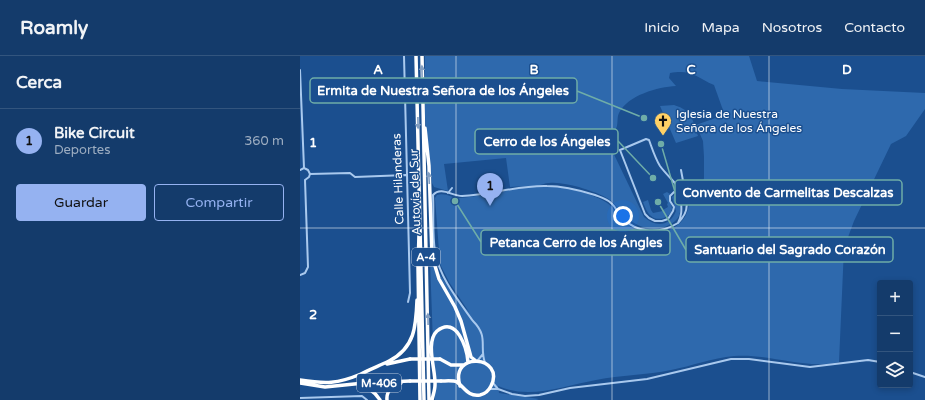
<!DOCTYPE html>
<html lang="es">
<meta charset="utf-8">
<style>
body{margin:0;font-family:"Varela Round",sans-serif;background:#1d4271;color:#f1f3f6}
.controls{position:absolute;right:12px;bottom:12px;display:grid;overflow:hidden;border-radius:4px;box-shadow:0 2px 6px #0003}
.controls button{width:36px;height:36px;display:grid;place-items:center;padding:0;border:0;border-bottom:1px solid #33557e;background:#143b6b;color:#f1f3f6;font:20px sans-serif}
.you{position:absolute;left:323px;top:160px;width:14px;height:14px;margin:-10px;border:3px solid #fff;border-radius:50%;background:#1a73e8;box-shadow:0 0 0 6px #1a73e833}
.badge{display:grid;place-items:center;width:26px;height:26px;border-radius:50%;background:#95b2f1;color:#111;font-size:13px;font-weight:700}
.pin{position:absolute;translate:-50% -33px;filter:drop-shadow(0 1px 2px #0008)}
.pin::after{content:'';position:absolute;top:21px;width:14px;height:12px;background:inherit;clip-path:polygon(0 0,100% 0,50% 100%)}
.list{margin:0;padding:0;list-style:none}
h2{display:flex;justify-content:space-between;align-items:center;height:52px;margin:0;padding:0 16px;font-size:17px}
h2 small{font-size:13px;font-weight:400;color:#9dadc1}
.list li{display:grid;grid-template-columns:26px 1fr auto;gap:12px;align-items:center;box-sizing:border-box;height:64px;padding:0 16px;border-top:1px solid #33557e}
.list b{display:block;font-size:15px;white-space:nowrap}
.list p{margin:0;font-size:13px;white-space:nowrap;color:#9dadc1}
.list em{font-size:13px;font-style:normal;color:#9dadc1}
.actions{display:flex;gap:8px;padding:12px 16px}
.actions a{flex:1;padding:9px 0;border:1px solid #95b2f1;border-radius:4px;text-align:center;font-size:14px;color:#95b2f1}
.actions .main{background:#95b2f1;color:#111}
.icon{flex:none;width:22px;height:22px;fill:none;stroke:currentColor;stroke-width:2;stroke-linecap:round;stroke-linejoin:round}
.map{position:relative;flex:none;width:625px;height:344px;overflow:hidden}
header{display:flex;align-items:center;gap:24px;box-sizing:border-box;height:56px;padding:0 20px;background:#143b6b;border-bottom:1px solid #33557e}
header strong{font-size:19px}
nav{display:flex;gap:22px;margin-inline-start:auto;font-size:14px}
main{display:flex}
aside{flex:1;background:#143b6b}
.map>svg:first-child{display:block}
</style>
<header>
<strong>Roamly</strong>
<nav><a>Inicio</a><a>Mapa</a><a>Nosotros</a><a>Contacto</a></nav>
</header>
<main>
<aside>
<h2>Cerca<small></small></h2>
<ul class="list">
<li><span class="badge">1</span><div><b>Bike Circuit</b><p>Deportes</p></div><em>360 m</em></li>
</ul>
<div class="actions"><a class="main">Guardar</a><a>Compartir</a></div>
</aside>
<div class="map">
<svg width="625" height="344" viewBox="0 0 625 344">
<rect width="100%" height="100%" fill="#1b4f8f"/>
<path fill="#2e69ad" d="M 125,0 L 449,0 L 457,25 L 542,33 L 625,37 L 625,53 L 606,80 L 591,88 L 554,165 L 544,192 L 539,306 C 504,314 469,297 434,300 C 412,302 392,310 371,314 C 347,319 321,319 296,324 C 264,330 229,344 198,330 L 199,337 L 239,343 L 236,344 L 135,344 L 130,204 L 156,242 L 169,256 L 149,226 L 140,208 L 135,142 L 137,139 C 146,136 153,143 161,142 C 187,140 213,132 239,130 C 258,128 288,136 304,145 C 320,154 323,174 347,177 C 368,179 389,168 389,145 L 401,137 L 404,122 L 404,101 L 403,85 L 396,69 L 421,60 L 424,57 L 414,29 C 396,21 391,13 370,17 L 369,22 L 376,30 C 358,31 328,39 319,57 C 317,61 318,65 317,70 C 315,77 311,75 312,86 L 309,88 L 344,161 C 356,172 370,170 376,155 L 372,141 L 376,138 L 380,141 C 380,154 383,162 369,169 C 354,177 336,171 325,160 C 318,154 314,145 305,141 C 298,137 288,134 279,131 C 270,129 259,126 249,127 C 245,127 241,129 237,130 C 228,131 219,130 210,131 L 206,102 L 144,108 L 148,135 L 134,131 L 132,127 L 125,61 Z
M 374,49 C 393,55 392,63 398,80 L 376,87 L 360,50 Z
M 367,136 L 370,138 C 367,144 372,147 372,153 C 371,162 357,166 351,160 C 347,157 345,151 343,146 L 348,144 L 351,154 L 353,157 L 363,155 L 363,154 L 368,151 L 367,148 L 368,147 L 363,138 Z"/>
<g fill="none" stroke-linecap="round" stroke-linejoin="round">
<path stroke="#a9c9ee" stroke-width="2" d="M 104,0 L 110,237 L 108,246
M 0,14 L 4,112
M 346,83 L 349,84 C 352,92 355,102 360,110 C 373,128 401,144 378,167 C 383,157 381,152 381,141 L 378,137 L 374,136 L 370,140 L 370,145 L 374,151 L 373,155 L 368,163 L 362,165 L 355,165 L 349,162 L 345,158 L 320,94 Z
M 4,112 L 8,114 L 10,118
M 0,114 L 4,112
M 381,114 L 386,141 L 381,143
M 10,118 L 50,117 L 55,121 L 106,119
M 5,124 L 9,121 L 10,118
M 148,137 L 152,132
M 0,219 L 5,217 L 8,211 L 5,124
M 178,304 L 183,298
M 185,307 C 179,290 189,281 173,265 C 158,244 139,221 135,195 C 132,177 134,157 133,139 C 141,130 152,140 162,140 C 190,139 219,129 247,130 C 264,130 279,134 295,139 C 300,141 307,143 311,147 C 316,151 318,158 322,162 C 338,178 360,178 378,167
M 610,316 L 625,321
M 193,327 L 198,333
M 189,333 L 198,333 L 212,338 L 225,340 L 239,339 L 270,332 L 347,323 L 431,303 L 449,303 L 510,311 L 568,304 L 580,306
M 0,342 L 62,340 L 67,344"/>
<path stroke="#fff" stroke-width="3.5" d="M 116,0 L 124,344
M 122,0 L 129,344
M 125,72 L 129,110 L 132,200 L 139,223 L 155,251 L 161,265 L 171,301 L 176,305
M 119,178 L 118,211 L 120,344
M 140,303 L 151,309 L 164,309
M 87,308 L 110,303
M 61,318 C 70,313 79,310 89,305 C 115,292 116,270 117,244
M 0,324 C 26,328 37,328 61,318
M 141,325 C 146,325 153,324 157,326 C 165,332 168,341 180,339 C 185,338 189,334 191,330 C 206,300 149,294 160,330
M 0,327 L 25,331 L 64,327 L 110,325
M 59,329 C 69,331 75,336 80,344
M 87,344 C 86,334 93,330 101,327
M 132,344 C 133,339 135,334 135,329 C 136,315 125,286 137,275 C 157,259 167,293 168,306"/>
<path stroke="#fff" stroke-width="3.5" d="M 110,303 L 140,303
M 110,325 L 141,325"/>
</g>
<defs><path id="oneway-solid" d="M-6-.8H1V-3.2L6.5 0L1 3.2V.8H-6Z"/></defs>
<g fill="#829ec1">
<use href="#oneway-solid" transform="translate(122 15) rotate(-91)"/>
<use href="#oneway-solid" transform="translate(118 67) rotate(89)"/>
<use href="#oneway-solid" transform="translate(129 122) rotate(-93)"/>
<use href="#oneway-solid" transform="translate(128 263) rotate(-91)"/>
</g>
<path fill="none" stroke="#fff" stroke-width="1" stroke-opacity="0.55" d="M 156,0 L 156,344M 312,0 L 312,344M 469,0 L 469,344M 0,172 L 625,172"/>
<defs>
<g id="church-pin" transform="scale(0.9)"><path d="M0 17L-7.5 6A9.5 9.5 0 1 1 7.5 6Z" fill="#ffd166" stroke="#1b4f8f"/><path d="M-1.2-6h2.4v3.5h3.3v2.4h-3.3V6h-2.4V-.1h-3.3v-2.4h3.3Z" fill="#111"/></g>
</defs>
<g fill-rule="evenodd">
<use href="#church-pin" x="363" y="65"/>
</g>
<g text-anchor="middle" dominant-baseline="central" stroke-width="3" stroke-linejoin="round" paint-order="stroke">
<g fill="#1b4f8f" stroke="#bbcadd" stroke-width="1">
<rect x="112" y="192" width="28" height="18" rx="3"/>
<rect x="57" y="318" width="44" height="18" rx="3"/>
</g>
<g font-size="11" font-weight="bold" fill="#fff">
<text x="126" y="201">A-4</text>
<text x="79" y="327">M-406</text>
</g>
<g font-size="12" fill="#fff" stroke="#1b4f8f" text-anchor="start">
<text x="376" y="58">Iglesia de Nuestra<tspan x="376" dy="14">Señora de los Ángeles</tspan></text>
</g>
<g font-size="12" fill="#fff" stroke="#1b4f8f">
<text transform="translate(98 123) rotate(-92)">Calle Hilanderas</text>
<text transform="translate(115 136) rotate(-92)">Autovía del Sur</text>
</g>
</g>
<g font-size="13" text-anchor="middle" font-weight="bold" fill="#fff" stroke="#1b4f8f" stroke-width="3" stroke-linejoin="round" paint-order="stroke">
<text x="78" y="18">A</text>
<text x="234" y="18">B</text>
<text x="391" y="18">C</text>
<text x="547" y="18">D</text>
<text x="13" y="91">1</text>
<text x="13" y="263">2</text>
</g>
<path fill="none" stroke="#6fada8" stroke-width="1.5" d="M344 62L277 35M353 122L318 85M361 88L375 136M155 145L181 186M358 146L386 194"/>
<g fill="#6fada8" stroke="#1b4f8f" stroke-width="1.5">
<circle cx="344" cy="62" r="4"/>
<circle cx="353" cy="122" r="4"/>
<circle cx="361" cy="88" r="4"/>
<circle cx="155" cy="145" r="4"/>
<circle cx="358" cy="146" r="4"/>
</g>
<g fill="#1b4f8f" stroke="#6fada8" stroke-width="1.5">
<rect x="10" y="22" width="267" height="25" rx="4"/>
<rect x="175" y="73" width="143" height="25" rx="4"/>
<rect x="375" y="124" width="227" height="25" rx="4"/>
<rect x="181" y="174" width="189" height="25" rx="4"/>
<rect x="386" y="181" width="207" height="25" rx="4"/>
</g>
<g font-size="13" text-anchor="middle" font-weight="bold" fill="#fff">
<text x="143" y="39">Ermita de Nuestra Señora de los Ángeles</text>
<text x="247" y="90">Cerro de los Ángeles</text>
<text x="488" y="141">Convento de Carmelitas Descalzas</text>
<text x="276" y="191">Petanca Cerro de los Ángles</text>
<text x="490" y="198">Santuario del Sagrado Corazón</text>
</g>
</svg>
<div class="controls">
<button>+</button>
<button>−</button>
<button><svg class="icon" aria-label="layers" viewBox="0 0 24 24"><path d="M12 4l9 5-9 5-9-5zM3 14l9 5 9-5"/></svg></button>
</div>
<div class="you"></div>
<div class="pin badge" style="left:190px;top:150px">1</div>
</div>
</main>
